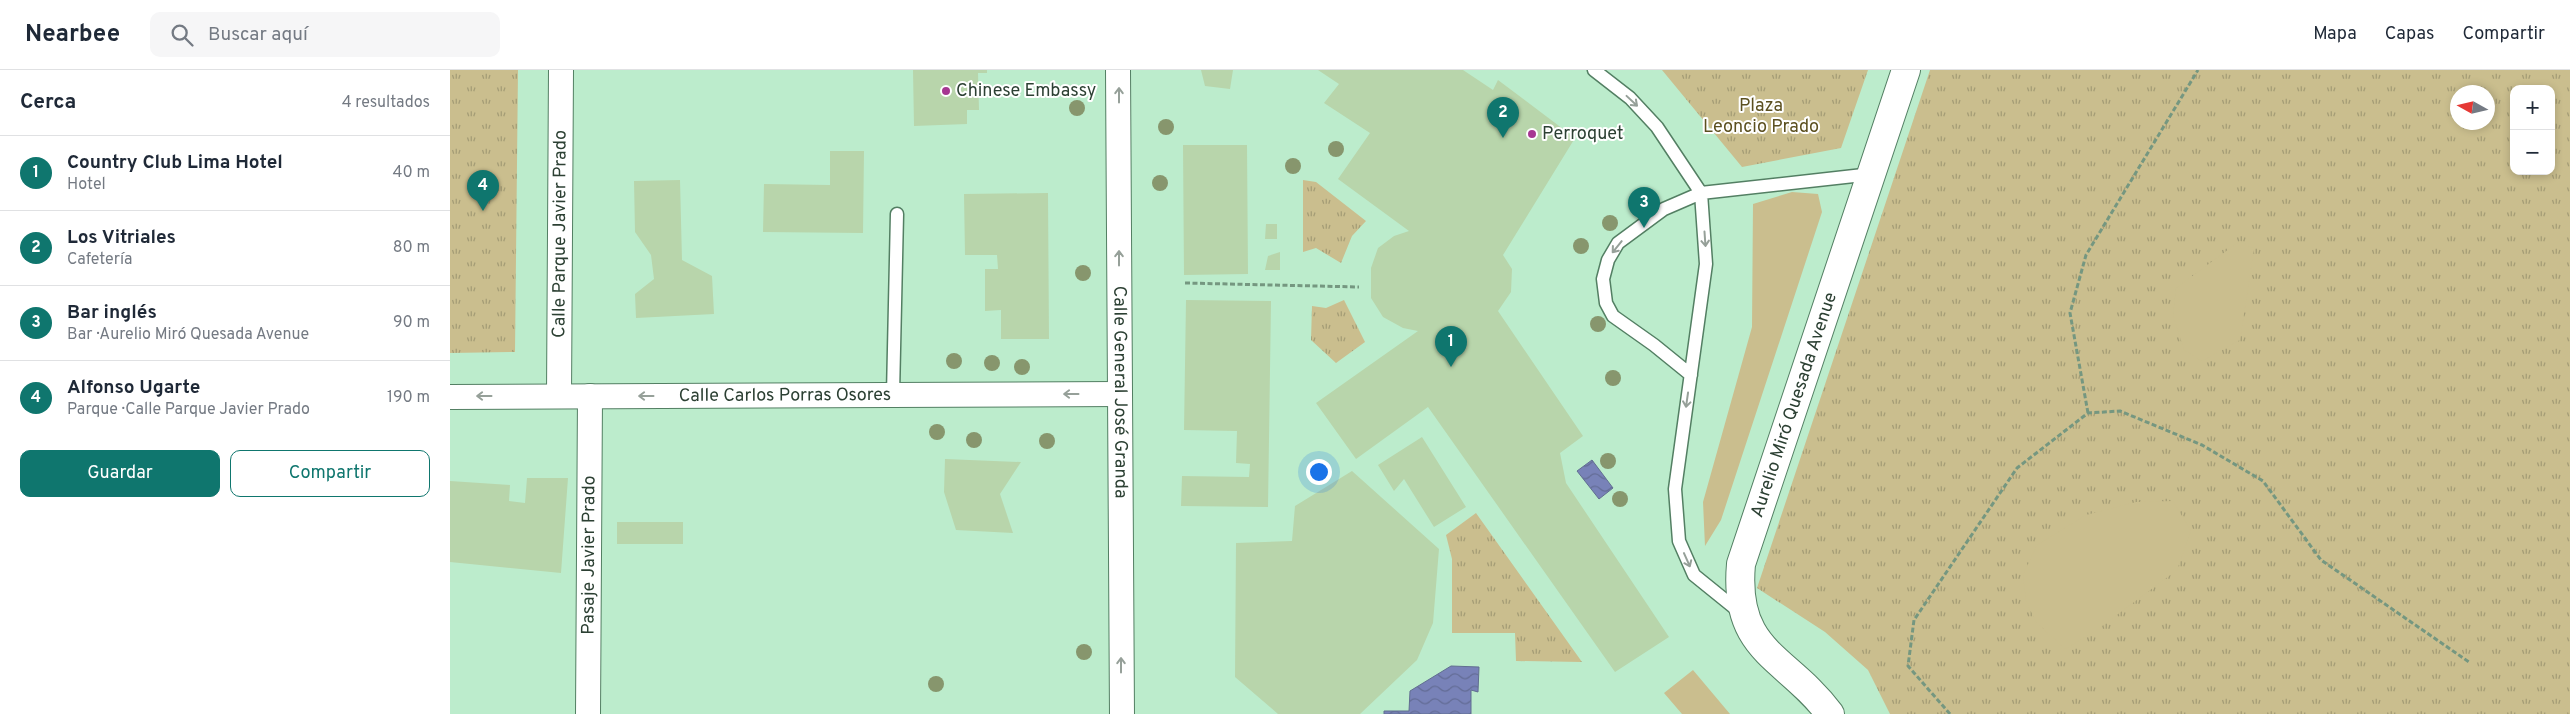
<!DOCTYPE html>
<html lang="es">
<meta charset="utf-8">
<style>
body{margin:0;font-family:Overpass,sans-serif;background:#f6f6f7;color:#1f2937}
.controls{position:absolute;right:15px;top:15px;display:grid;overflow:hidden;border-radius:10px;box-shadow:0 2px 8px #0003}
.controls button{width:45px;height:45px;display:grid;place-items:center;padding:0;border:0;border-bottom:1px solid #e0e1e3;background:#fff;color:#1f2937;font:25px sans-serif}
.compass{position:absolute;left:2000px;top:15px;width:45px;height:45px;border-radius:50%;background:#fff;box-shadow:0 2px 8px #0003;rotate:278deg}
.you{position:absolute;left:868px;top:401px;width:18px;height:18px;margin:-12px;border:4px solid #fff;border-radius:50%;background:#1a73e8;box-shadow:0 0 0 8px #1a73e833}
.badge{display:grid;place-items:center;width:32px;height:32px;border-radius:50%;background:#0f766e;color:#fff;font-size:16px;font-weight:700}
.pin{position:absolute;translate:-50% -41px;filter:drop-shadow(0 1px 2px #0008)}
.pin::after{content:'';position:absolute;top:26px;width:18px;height:15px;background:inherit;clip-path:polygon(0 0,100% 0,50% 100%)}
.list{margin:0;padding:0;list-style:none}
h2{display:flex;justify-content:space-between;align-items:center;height:65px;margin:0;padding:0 20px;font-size:21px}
h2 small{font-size:16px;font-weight:400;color:#747a83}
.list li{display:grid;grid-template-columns:32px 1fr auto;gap:15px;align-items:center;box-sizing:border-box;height:75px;padding:0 20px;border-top:1px solid #e0e1e3}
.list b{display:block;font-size:19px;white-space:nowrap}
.list p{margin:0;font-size:16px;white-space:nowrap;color:#747a83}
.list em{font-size:16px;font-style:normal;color:#747a83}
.actions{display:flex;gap:10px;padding:15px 20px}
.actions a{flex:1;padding:11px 0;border:1px solid #0f766e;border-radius:10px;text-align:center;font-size:18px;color:#0f766e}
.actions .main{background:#0f766e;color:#fff}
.icon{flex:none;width:28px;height:28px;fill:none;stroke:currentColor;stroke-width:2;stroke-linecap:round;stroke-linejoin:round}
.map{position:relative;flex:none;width:2120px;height:644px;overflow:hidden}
header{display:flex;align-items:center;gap:30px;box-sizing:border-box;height:70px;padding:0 25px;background:#fff;border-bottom:1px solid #e0e1e3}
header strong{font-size:24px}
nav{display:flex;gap:28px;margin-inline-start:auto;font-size:18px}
.search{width:350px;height:45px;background:#f6f6f7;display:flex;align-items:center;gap:12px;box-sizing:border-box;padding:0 18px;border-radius:10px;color:#747a83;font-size:19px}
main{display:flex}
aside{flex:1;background:#fff}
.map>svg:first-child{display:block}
</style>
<header>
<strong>Nearbee</strong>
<div class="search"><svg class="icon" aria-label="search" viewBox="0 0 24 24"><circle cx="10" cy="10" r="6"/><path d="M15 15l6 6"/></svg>Buscar aquí</div>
<nav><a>Mapa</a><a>Capas</a><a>Compartir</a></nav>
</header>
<main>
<aside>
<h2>Cerca<small>4 resultados</small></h2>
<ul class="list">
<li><span class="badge">1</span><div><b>Country Club Lima Hotel</b><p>Hotel</p></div><em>40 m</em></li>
<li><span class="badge">2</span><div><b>Los Vitriales</b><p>Cafetería</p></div><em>80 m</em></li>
<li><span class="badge">3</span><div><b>Bar inglés</b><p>Bar · Aurelio Miró Quesada Avenue</p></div><em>90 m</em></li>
<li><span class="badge">4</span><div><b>Alfonso Ugarte</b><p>Parque · Calle Parque Javier Prado</p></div><em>190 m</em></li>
</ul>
<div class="actions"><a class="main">Guardar</a><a>Compartir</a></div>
</aside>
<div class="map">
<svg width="2120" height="644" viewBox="0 0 2120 644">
<defs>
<pattern id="grass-tufts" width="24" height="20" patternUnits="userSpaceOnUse" patternTransform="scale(1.25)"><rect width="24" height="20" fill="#cabe8e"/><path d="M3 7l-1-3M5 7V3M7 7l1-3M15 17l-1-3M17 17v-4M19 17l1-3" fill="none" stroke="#a49c75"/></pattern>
<pattern id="water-waves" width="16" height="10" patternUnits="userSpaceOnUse" patternTransform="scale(1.25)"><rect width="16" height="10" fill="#7882b8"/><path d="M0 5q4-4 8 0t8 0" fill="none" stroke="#636c96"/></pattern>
</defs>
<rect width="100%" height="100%" fill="#bceccc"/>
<path fill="url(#grass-tufts)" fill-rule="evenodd" d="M 0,0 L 68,0 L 65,282 L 0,283 Z
M 1212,0 L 1418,0 L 1391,78 L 1292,97 Z
M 1480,0 L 2120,0 L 2120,644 L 1440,644 L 1418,600 L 1375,562 L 1307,518 ZM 2064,19 L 2101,19 L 2101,101 L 2064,101 ZM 2008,22 L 2038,22 L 2038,52 L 2008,52 Z
M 853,110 L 866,112 L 916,151 L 902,166 L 891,193 L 866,178 L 853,182 Z
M 894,230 L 915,272 L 886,293 L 861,270 L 862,236 L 876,238 Z
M 1026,443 L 1132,592 L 1066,591 L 1065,563 L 1002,563 L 1002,489 L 996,465 Z"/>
<path fill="#cabe8e" d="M 1342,122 L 1368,124 L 1372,142 L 1271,450 L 1255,476 L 1253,432 L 1302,257 L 1303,134 Z
M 1790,171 L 1804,179 L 1790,270 L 1752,291 L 1734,280 L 1723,245 L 1726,218 Z
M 1723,431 L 1741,461 L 1727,500 L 1644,562 L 1615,579 L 1586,552 L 1576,531 L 1573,505 L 1587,475 L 1636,445 L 1686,432 Z
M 1243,600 L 1280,644 L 1232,644 L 1214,623 Z"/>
<path fill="url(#water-waves)" stroke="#616e90" d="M 1142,390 L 1163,418 L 1149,429 L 1127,401 Z
M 1001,596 L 1029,597 L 1028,622 L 1021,620 L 1021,644 L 934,644 L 934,641 L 959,641 L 960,621 Z"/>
<path fill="#b8d5ab" d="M 463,0 L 537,0 L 537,3 L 528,3 L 529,40 L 517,40 L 517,54 L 464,56 Z
M 751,0 L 783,0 L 780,19 L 755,16 Z
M 868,0 L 1013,0 L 1043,20 L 1048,10 L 1125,68 L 1053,185 L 1062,199 L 1061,222 L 1048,241 L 1133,366 L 1110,383 L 1116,413 L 1219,567 L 1165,602 L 978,337 L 906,389 L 866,333 L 968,261 L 953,258 L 933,247 L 921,228 L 921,198 L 928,178 L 944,166 L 959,161 L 888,109 L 920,63 L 874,33 L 889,14 Z
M 733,75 L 797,75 L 798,204 L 734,205 Z
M 380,81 L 414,81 L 413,163 L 313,162 L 314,114 L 380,115 Z
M 230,110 L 232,190 L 262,206 L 264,244 L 186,248 L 185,224 L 204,209 L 201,185 L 185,162 L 184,111 Z
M 598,123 L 599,269 L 551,269 L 551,240 L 535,241 L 535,199 L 548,199 L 547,185 L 515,185 L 514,124 Z
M 816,154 L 827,154 L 827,169 L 815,169 Z
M 830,182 L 830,200 L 815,200 L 818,186 Z
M 736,230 L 821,231 L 818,437 L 731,436 L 732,406 L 799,407 L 800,394 L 786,393 L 787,361 L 734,360 Z
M 972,367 L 1016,437 L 984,457 L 954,409 L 944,421 L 928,395 Z
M 495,389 L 571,392 L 550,424 L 563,463 L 506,460 L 494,422 Z
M 902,401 L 989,479 L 983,553 L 967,590 L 910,644 L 828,644 L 785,607 L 786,473 L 842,471 L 845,436 Z
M 77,408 L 118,408 L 111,503 L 0,492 L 0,411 L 60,415 L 59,431 L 75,433 Z
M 167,452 L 233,452 L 233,474 L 167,474 Z"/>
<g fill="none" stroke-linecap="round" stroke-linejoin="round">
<g stroke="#537f63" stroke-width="15">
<path id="lane" d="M 1144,0 L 1180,28 L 1207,57 L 1251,123 L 1256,194 L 1225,419 L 1229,471 L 1244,505 L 1291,543
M 1241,305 L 1204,275 L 1163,246 L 1156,233 L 1153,209 L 1158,190 L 1168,173 L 1214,139 L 1251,123 L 1422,104
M 443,324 L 447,144"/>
</g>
<g stroke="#537f63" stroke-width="26">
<g id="street">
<path id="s1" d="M 668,0 L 672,644"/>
<path id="s2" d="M 109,326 L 111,0"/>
<path id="s3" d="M 0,327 L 670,324"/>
<path id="s4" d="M 138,644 L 140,326"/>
</g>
</g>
<g stroke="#537f63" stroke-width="30">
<g id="secondary">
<path id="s5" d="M 1380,644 C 1337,586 1283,583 1291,494 L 1456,0"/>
</g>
</g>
<path stroke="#759780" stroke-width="3" stroke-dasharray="5 2.5" stroke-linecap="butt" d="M 735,213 L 909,217
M 1638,343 L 1620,243 L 1636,185 L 1748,0
M 1500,644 L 1458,596 L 1464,550 L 1567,398 L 1638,343 L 1670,341 L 1752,375 L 1813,411 L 1871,490 L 2019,592"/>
<use href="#lane" stroke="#fff" stroke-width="12"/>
<use href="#street" stroke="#fff" stroke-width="24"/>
<use href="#secondary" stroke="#fff" stroke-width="28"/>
</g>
<g fill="#87966d">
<circle cx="627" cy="38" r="8"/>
<circle cx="716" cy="57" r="8"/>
<circle cx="886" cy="79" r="8"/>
<circle cx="843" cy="96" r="8"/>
<circle cx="710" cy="113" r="8"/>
<circle cx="1160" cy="153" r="8"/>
<circle cx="1131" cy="176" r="8"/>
<circle cx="633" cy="203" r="8"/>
<circle cx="1148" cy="254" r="8"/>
<circle cx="504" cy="291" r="8"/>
<circle cx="542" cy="293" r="8"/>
<circle cx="572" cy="297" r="8"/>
<circle cx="1163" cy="308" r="8"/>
<circle cx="487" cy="362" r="8"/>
<circle cx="524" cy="370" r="8"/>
<circle cx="597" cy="371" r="8"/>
<circle cx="1158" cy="391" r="8"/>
<circle cx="1170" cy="429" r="8"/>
<circle cx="634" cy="582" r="8"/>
<circle cx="486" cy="614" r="8"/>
</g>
<defs><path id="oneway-shaft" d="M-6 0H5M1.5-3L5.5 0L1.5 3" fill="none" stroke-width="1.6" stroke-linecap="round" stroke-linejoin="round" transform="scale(1.25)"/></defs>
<g stroke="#96a099">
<use href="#oneway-shaft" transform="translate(669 25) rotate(-90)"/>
<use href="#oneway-shaft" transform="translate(1182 31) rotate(43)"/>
<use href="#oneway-shaft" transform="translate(1255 169) rotate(86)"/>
<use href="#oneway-shaft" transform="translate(1167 177) rotate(129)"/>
<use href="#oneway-shaft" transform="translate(669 188) rotate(-90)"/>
<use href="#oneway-shaft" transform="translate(621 324) rotate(180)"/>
<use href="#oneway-shaft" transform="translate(34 326) rotate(180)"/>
<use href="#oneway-shaft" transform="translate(196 326) rotate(180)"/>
<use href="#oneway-shaft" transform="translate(1237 330) rotate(98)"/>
<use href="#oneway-shaft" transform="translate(1237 490) rotate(66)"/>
<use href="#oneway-shaft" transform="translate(671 595) rotate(-90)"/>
</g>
<g fill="#a63692" stroke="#fff" stroke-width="2">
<circle cx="496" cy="21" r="5"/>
<circle cx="1082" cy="64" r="5"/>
</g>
<g text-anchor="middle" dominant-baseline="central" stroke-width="4" stroke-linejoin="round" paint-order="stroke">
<g font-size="18" fill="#2c4033" stroke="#fff" text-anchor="start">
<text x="506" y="21">Chinese Embassy</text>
<text x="1092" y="64">Perroquet</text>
</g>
<g font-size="18" fill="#5c5020" stroke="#fff">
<text x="1311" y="36">Plaza<tspan x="1311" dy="21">Leoncio Prado</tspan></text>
</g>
<g font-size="18" fill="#2c4033" stroke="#fff">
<text stroke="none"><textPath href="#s2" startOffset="162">Calle Parque Javier Prado</textPath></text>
<text stroke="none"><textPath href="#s1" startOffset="322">Calle General José Granda</textPath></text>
<text stroke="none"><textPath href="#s3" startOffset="335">Calle Carlos Porras Osores</textPath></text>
<text stroke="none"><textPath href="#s5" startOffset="351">Aurelio Miró Quesada Avenue</textPath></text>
<text stroke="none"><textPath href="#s4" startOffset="159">Pasaje Javier Prado</textPath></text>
</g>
</g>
</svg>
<div class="controls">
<button>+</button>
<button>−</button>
</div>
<svg class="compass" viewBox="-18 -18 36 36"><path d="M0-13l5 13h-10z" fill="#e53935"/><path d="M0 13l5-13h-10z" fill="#747a83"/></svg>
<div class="you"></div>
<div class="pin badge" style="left:1001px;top:297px">1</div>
<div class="pin badge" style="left:1053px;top:68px">2</div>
<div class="pin badge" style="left:1194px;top:158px">3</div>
<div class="pin badge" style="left:33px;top:141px">4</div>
</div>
</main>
